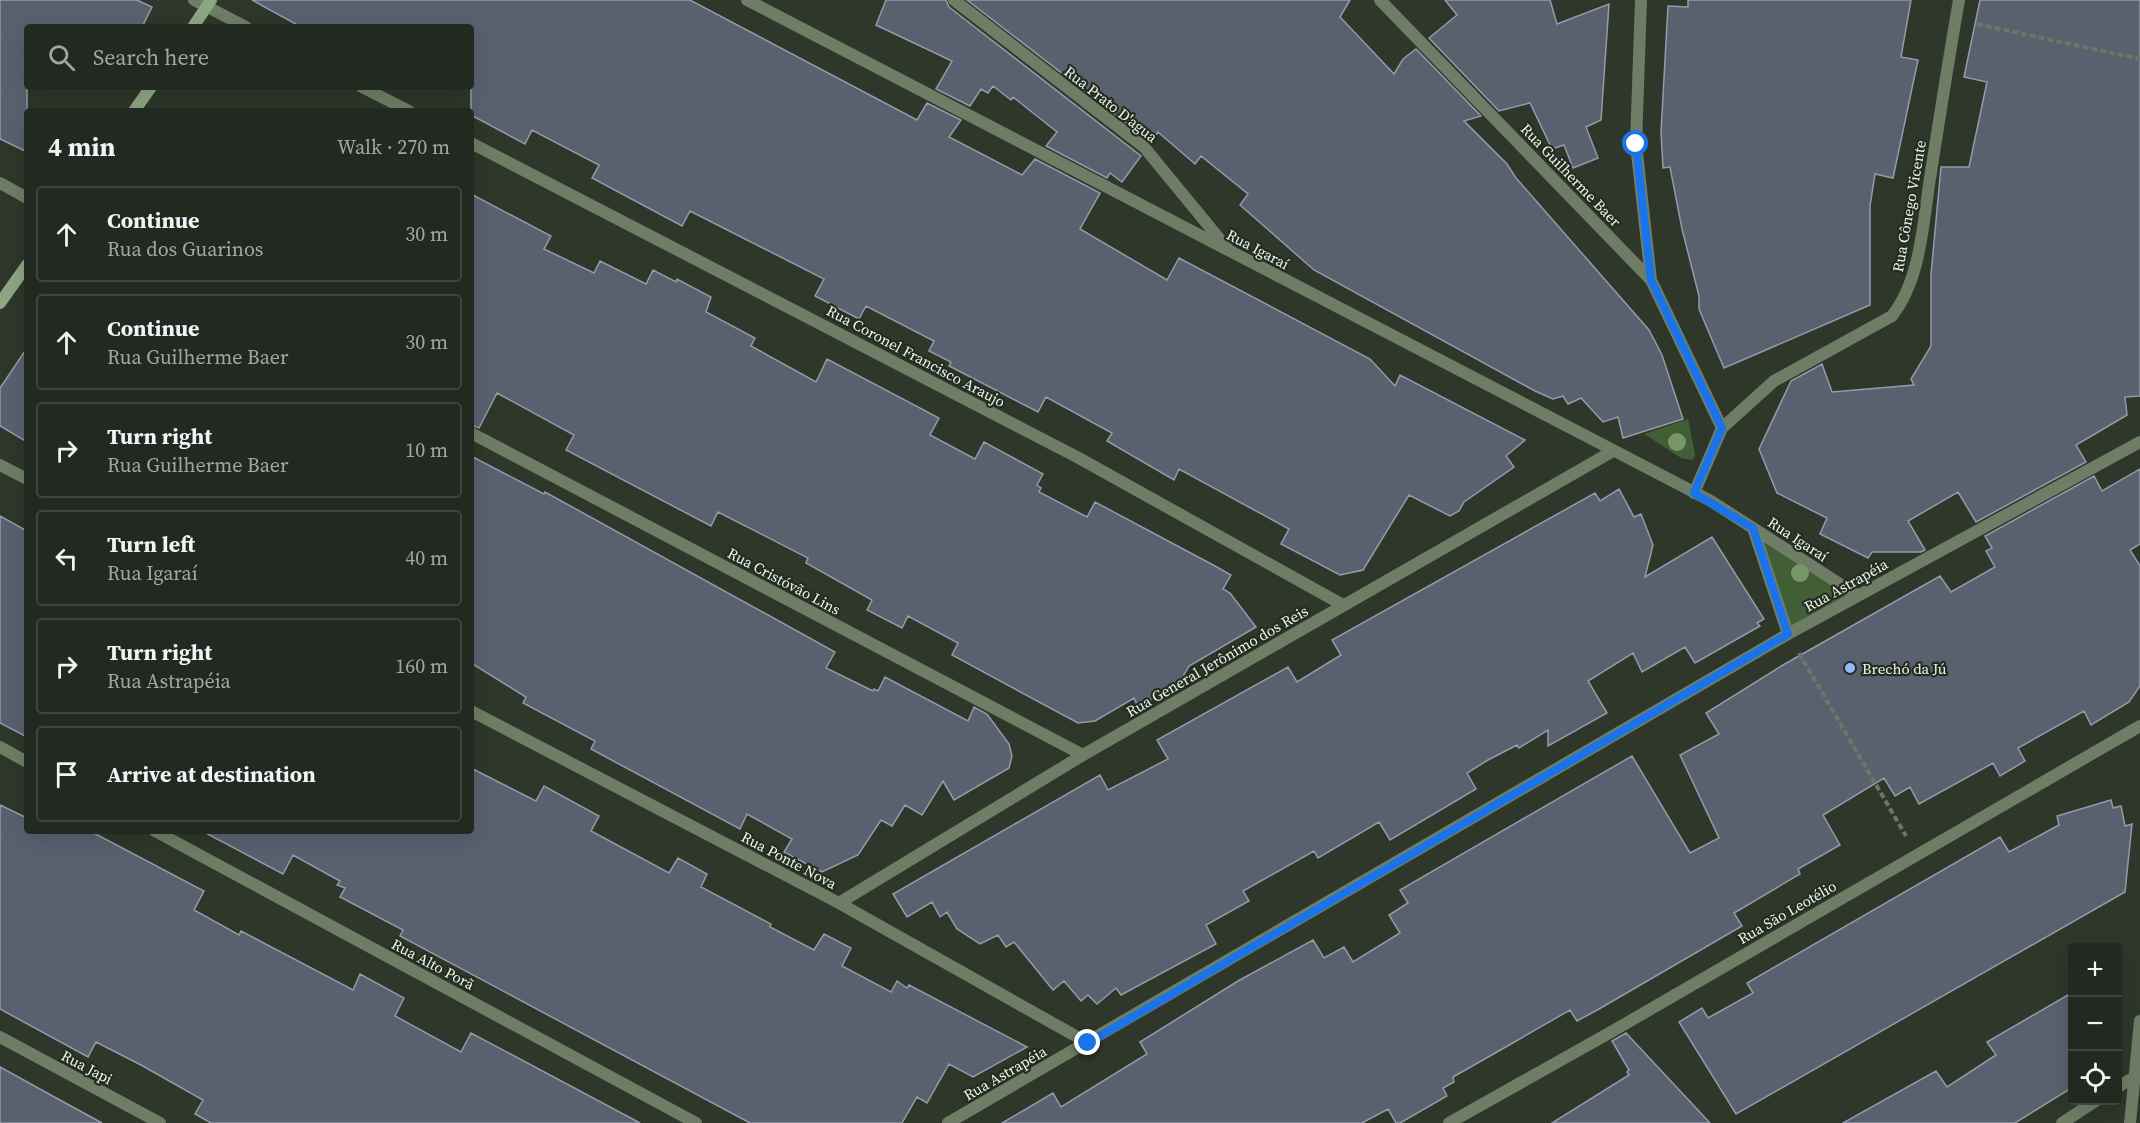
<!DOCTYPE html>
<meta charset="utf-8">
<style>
body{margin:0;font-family:"Source Serif 4",serif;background:#2a3129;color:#f1f3f6}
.controls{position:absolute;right:18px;bottom:18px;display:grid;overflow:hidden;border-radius:6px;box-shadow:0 6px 24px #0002}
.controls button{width:54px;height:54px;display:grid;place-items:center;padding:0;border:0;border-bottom:2px solid #3f453e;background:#222920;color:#f1f3f6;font:30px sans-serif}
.stop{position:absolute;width:18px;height:18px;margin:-14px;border:4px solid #1a73e8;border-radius:50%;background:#fff}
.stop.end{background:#1a73e8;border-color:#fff;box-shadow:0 2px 6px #0008}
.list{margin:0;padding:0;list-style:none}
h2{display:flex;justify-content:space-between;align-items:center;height:78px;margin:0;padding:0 24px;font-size:26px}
h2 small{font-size:20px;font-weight:400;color:#a2a6a5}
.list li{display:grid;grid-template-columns:39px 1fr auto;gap:18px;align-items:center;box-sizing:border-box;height:96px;margin:0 12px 12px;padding:0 12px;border:2px solid #3f453e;border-radius:6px}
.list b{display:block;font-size:22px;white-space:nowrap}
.list p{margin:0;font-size:20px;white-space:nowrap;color:#a2a6a5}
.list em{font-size:20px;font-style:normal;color:#a2a6a5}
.icon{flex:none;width:33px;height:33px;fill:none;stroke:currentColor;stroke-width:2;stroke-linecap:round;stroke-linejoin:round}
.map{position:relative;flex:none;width:2140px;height:1123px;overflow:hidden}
.search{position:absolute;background:#222920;box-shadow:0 6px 24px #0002;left:24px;top:24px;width:450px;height:66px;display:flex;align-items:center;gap:15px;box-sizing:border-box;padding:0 21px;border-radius:6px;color:#a2a6a5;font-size:22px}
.panel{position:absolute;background:#222920;box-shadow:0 6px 24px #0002;left:24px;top:108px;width:450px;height:726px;border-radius:6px}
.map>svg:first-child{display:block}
</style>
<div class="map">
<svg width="2140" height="1123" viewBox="0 0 2140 1123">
<rect width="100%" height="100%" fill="#2e372a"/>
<path fill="#425e34" d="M 1688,419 L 1695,454 L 1693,460 L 1681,458 L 1644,434 Z
M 1760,539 L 1850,595 L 1790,628 Z"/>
<path fill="#59616f" stroke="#939bab" stroke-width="1.5" d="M 0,0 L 137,0 L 152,7 L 142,27 L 27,27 L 27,152 L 0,139 Z
M 252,0 L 690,0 L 917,120 L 927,103 L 961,120 L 949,137 L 1022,175 L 1035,159 L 1100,193 L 1080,229 L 1167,280 L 1179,258 L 1370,359 L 1395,386 L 1400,375 L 1525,440 L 1506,456 L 1514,467 L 1464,502 L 1459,511 L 1450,516 L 1409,495 L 1363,570 L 1340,575 L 1281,544 L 1289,529 L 1179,469 L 1174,480 L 1107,441 L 1112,433 L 1046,397 L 1038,412 L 949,366 L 951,362 L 929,351 L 934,341 L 866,306 L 859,319 L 815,296 L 824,279 L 690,211 L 682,226 L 592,178 L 599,165 L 532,130 L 525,144 L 471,115 L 471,27 L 301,27 Z
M 886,0 L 946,0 L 949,7 L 1141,156 L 1122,182 L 1110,173 L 1107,178 L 1046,146 L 1057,132 L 1013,97 L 1011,100 L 993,86 L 988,93 L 981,89 L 970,106 L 936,89 L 952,61 L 876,25 Z
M 967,0 L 1350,0 L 1340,17 L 1394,74 L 1403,59 L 1416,49 L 1481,116 L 1464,121 L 1507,164 L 1516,178 L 1649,330 L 1662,355 L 1683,419 L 1623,438 L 1618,417 L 1603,422 L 1581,398 L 1568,404 L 1563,396 L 1553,399 L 1535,391 L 1314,270 L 1240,205 L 1248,194 L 1201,156 L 1195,164 L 1158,132 L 1151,142 Z
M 1445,0 L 1550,0 L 1557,24 L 1609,4 L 1601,120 L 1586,127 L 1598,158 L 1573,168 L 1564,145 L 1552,149 L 1530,103 L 1499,111 L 1429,38 L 1457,15 Z
M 1688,0 L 1911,0 L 1901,57 L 1918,60 L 1893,178 L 1875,174 L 1870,206 L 1870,305 L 1724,368 L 1699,309 L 1699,296 L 1682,229 L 1670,167 L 1663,168 L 1661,132 L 1668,6 L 1688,7 Z
M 1980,0 L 2140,0 L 2140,396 L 2125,397 L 2127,415 L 2076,445 L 2086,462 L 1976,522 L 1958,492 L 1908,521 L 1925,550 L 1921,552 L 1872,552 L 1868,558 L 1820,534 L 1827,518 L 1777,493 L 1759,449 L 1791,381 L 1822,364 L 1832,392 L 1914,385 L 1911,379 L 1931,346 L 1931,274 L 1941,167 L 1969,167 L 1987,82 L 1964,77 Z
M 471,194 L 551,236 L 544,249 L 594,273 L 600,261 L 646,284 L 653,270 L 676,282 L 677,279 L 711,297 L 706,312 L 755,338 L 751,346 L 816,382 L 827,359 L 939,418 L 930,435 L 975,459 L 984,442 L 1043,474 L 1037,485 L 1041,488 L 1039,492 L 1087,517 L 1095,502 L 1215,566 L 1231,575 L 1223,589 L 1230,593 L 1256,627 L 1189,666 L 1176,689 L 1137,705 L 1134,698 L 1095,721 L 1078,723 L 952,655 L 958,643 L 908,616 L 902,628 L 867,610 L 872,600 L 806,563 L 808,558 L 718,512 L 711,526 L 566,450 L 574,435 L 497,393 L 479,428 L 471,425 Z
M 27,348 L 27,442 L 0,426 L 0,388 Z
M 471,456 L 544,494 L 545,492 L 835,652 L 826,668 L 873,691 L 874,689 L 878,691 L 885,677 L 968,721 L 974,707 L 987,714 L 1009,744 L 1012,756 L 1009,768 L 954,800 L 943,781 L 922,815 L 905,805 L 892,826 L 881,820 L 858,855 L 822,872 L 784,852 L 792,839 L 747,814 L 740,829 L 591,749 L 595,741 L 523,703 L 526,697 L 471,663 Z
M 2140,469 L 2140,544 L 2130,550 L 2140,566 L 2140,686 L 2129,702 L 2091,725 L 2084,711 L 2018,748 L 2025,761 L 2000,776 L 1993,763 L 1919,804 L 1910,787 L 1895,796 L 1884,778 L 1823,815 L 1840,845 L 1798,869 L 1800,874 L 1734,913 L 1742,926 L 1599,1009 L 1577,1021 L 1570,1010 L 1497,1052 L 1453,1077 L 1454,1082 L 1443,1088 L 1447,1096 L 1400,1123 L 1396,1123 L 1388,1109 L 1362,1123 L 1002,1123 L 1053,1093 L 1061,1107 L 1147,1054 L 1140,1042 L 1238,981 L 1313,940 L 1324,958 L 1344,947 L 1353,962 L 1400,933 L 1389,915 L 1408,903 L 1400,890 L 1632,756 L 1690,853 L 1719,838 L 1680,755 L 1719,734 L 1706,713 L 1783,665 L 1940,576 L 1951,592 L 1995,567 L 1986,551 L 1992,548 L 1985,536 L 2094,476 L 2102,491 Z
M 1619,489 L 1634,517 L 1641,514 L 1653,545 L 1645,577 L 1712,537 L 1764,619 L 1757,623 L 1760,626 L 1695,663 L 1685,647 L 1642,672 L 1633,653 L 1588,681 L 1607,713 L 1548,746 L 1548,730 L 1519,748 L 1517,745 L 1488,760 L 1467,773 L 1476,789 L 1390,840 L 1379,822 L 1318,858 L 1314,851 L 1243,891 L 1249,901 L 1206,925 L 1216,944 L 1121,995 L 1116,988 L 1097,1004 L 1088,995 L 1081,1001 L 1064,981 L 1053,990 L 1014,942 L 1006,947 L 998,935 L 980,944 L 957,929 L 947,912 L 940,917 L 932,902 L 907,917 L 893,894 L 1100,775 L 1108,790 L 1168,759 L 1157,740 L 1288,667 L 1297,682 L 1341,655 L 1332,640 L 1595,493 L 1600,501 Z
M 0,516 L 27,531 L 27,737 L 0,723 Z
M 471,768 L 536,801 L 544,786 L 599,816 L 591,831 L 669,873 L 678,858 L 707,874 L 701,887 L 771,924 L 770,927 L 814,950 L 824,934 L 851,948 L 842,966 L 891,992 L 897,981 L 907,988 L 909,985 L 1027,1047 L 973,1077 L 949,1064 L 927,1103 L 917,1097 L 902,1123 L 750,1123 L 400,936 L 403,930 L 340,897 L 345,888 L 337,885 L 340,881 L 293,855 L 283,874 L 202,831 L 471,831 Z
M 2111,800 L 2113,808 L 2121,806 L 2125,826 L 2132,824 L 2125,892 L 1736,1114 L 1679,1022 L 1702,1008 L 1708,1018 L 1753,993 L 1747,983 L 2000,837 L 2009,852 L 2059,825 L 2057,816 Z
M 0,805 L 27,818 L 27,831 L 90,831 L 204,891 L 194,910 L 239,935 L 241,931 L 353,990 L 360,974 L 404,998 L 395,1016 L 461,1052 L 471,1033 L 640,1123 L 211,1123 L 195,1114 L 203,1100 L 141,1065 L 96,1042 L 88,1057 L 0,1009 Z
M 2073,992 L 2073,1087 L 2015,1123 L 1843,1123 L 1936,1071 L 1947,1087 L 1996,1055 L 1987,1042 Z
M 1626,1033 L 1710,1123 L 1552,1123 L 1629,1075 L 1627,1072 L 1629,1070 L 1612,1041 Z
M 0,1067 L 58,1099 L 102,1123 L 0,1123 Z"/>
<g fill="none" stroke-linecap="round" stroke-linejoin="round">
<path stroke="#6d7569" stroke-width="4" stroke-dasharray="6 3" stroke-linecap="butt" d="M 1977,24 L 2140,59
M 1799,653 L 1906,836"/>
<path stroke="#6e7e66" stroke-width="12" d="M 194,0 L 246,27
M 747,0 L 1711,501 L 1857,595
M 954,0 L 1144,147 L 1227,248
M 1380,0 L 1651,280 L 1722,428 L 1694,493
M 1641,0 L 1636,144 L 1651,280
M 362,87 L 409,111
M 471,143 L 1077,457 L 1343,605
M 1722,428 L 1774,381 L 1892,316 C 1922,278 1923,219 1931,172 C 1940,115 1949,57 1959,0
M 471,433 L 1083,755
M 0,465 L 27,479
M 1753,528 L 1788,634
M 471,711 L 839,903 L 1088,1043
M 0,747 L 27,762
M 155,831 L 696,1123
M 839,903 L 1083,755 L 1613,451
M 0,1037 L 160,1123
M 2118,1087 L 2139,1074
M 948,1123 L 1788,634 L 2140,442
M 1449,1123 L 1611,1032 L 2140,726
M 2062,1123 L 2097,1100
M 2130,1123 L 2140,1021"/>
<path stroke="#6e7e66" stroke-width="12" d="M 0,183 L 27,198"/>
<path stroke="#8da782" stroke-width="12" d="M 193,27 L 211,0
M 134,111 L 151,87
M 0,303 L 27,265"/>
</g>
<g fill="#779866">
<circle cx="1677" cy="442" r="9"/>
<circle cx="1800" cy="573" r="9"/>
</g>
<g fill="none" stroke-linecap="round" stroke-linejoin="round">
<path stroke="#1a73e8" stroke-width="8" d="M 1088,1043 L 1788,634 L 1753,528 L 1694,493 L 1722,428 L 1651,280 L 1636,144"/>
</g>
<circle fill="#94b7fd" stroke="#252d20" stroke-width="2" cx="1850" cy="668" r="6"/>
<g text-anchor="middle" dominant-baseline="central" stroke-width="4.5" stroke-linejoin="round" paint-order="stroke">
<g font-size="15" fill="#eef4ec" stroke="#252d20">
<text transform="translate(1111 104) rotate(38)">Rua Prato D'agua</text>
<text transform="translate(1571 175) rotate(46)">Rua Guilherme Baer</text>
<text transform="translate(1909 206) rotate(-80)">Rua Cônego Vicente</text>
<text transform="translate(1258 249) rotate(28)">Rua Igaraí</text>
<text transform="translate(916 356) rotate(28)">Rua Coronel Francisco Araujo</text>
<text transform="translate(1798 539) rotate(33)">Rua Igaraí</text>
<text transform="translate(784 581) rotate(28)">Rua Cristóvão Lins</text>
<text transform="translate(1846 585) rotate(-29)">Rua Astrapéia</text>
<text transform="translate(1217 661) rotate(-30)">Rua General Jerônimo dos Reis</text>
<text transform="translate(789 860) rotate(28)">Rua Ponte Nova</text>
<text transform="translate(1787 912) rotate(-30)">Rua São Leotélio</text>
<text transform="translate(433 964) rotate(28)">Rua Alto Porã</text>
<text transform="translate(87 1067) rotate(28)">Rua Japi</text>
<text transform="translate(1005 1073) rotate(-30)">Rua Astrapéia</text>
</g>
<g font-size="15" fill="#eef4ec" stroke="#252d20" text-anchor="start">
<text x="1862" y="668">Brechó da Jú</text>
</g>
</g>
</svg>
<div class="controls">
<button>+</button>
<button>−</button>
<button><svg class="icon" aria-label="locate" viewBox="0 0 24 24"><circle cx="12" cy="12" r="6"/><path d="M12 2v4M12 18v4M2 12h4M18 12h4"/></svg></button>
</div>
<div class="stop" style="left:1636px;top:144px"></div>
<div class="stop end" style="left:1088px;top:1043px"></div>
<div class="search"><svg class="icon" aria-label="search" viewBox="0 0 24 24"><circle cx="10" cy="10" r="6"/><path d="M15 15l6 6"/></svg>Search here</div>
<section class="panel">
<h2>4 min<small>Walk · 270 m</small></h2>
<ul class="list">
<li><svg class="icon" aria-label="ahead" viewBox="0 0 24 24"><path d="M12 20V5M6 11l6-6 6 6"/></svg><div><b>Continue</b><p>Rua dos Guarinos</p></div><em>30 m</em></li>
<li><svg class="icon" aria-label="ahead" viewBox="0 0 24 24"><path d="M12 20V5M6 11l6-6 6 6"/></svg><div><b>Continue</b><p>Rua Guilherme Baer</p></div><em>30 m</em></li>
<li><svg class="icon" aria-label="right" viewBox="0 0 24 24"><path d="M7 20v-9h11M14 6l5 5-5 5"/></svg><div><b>Turn right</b><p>Rua Guilherme Baer</p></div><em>10 m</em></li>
<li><svg class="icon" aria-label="left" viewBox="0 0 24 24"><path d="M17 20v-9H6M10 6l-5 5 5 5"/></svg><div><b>Turn left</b><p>Rua Igaraí</p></div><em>40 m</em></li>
<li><svg class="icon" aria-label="right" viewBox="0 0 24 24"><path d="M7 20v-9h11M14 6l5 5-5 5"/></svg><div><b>Turn right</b><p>Rua Astrapéia</p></div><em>160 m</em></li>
<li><svg class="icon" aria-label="arrive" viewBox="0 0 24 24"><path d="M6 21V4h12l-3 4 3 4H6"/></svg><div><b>Arrive at destination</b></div></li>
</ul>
</section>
</div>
